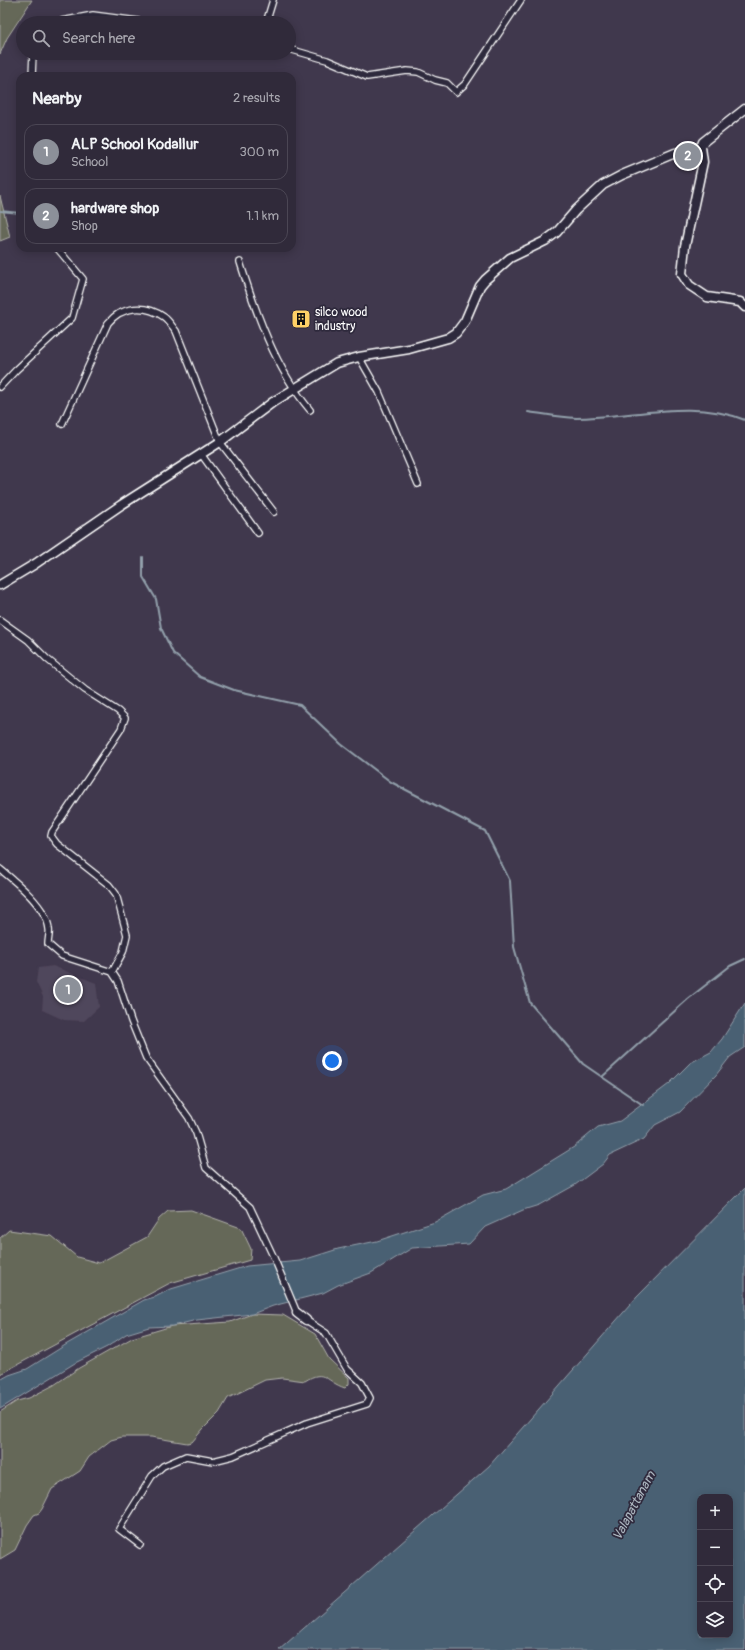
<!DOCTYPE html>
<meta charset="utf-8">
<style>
body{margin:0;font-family:Pangolin,sans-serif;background:#383242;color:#f1f3f6}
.controls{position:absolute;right:12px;bottom:12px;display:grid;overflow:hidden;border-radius:8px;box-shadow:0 2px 10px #0003}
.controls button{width:36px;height:36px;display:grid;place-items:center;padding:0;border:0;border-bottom:1px solid #4b4654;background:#302a3a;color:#f1f3f6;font:20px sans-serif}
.you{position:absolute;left:332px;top:1061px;width:14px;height:14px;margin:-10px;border:3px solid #fff;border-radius:50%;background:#1a73e8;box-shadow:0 0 0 6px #1a73e833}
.badge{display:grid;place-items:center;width:26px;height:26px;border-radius:50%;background:#8c9099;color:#fff;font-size:13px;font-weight:700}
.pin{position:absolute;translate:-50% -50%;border:2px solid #fff;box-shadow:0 1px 4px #0006}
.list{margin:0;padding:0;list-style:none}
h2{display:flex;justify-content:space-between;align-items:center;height:52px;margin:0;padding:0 16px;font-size:17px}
h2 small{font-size:13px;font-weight:400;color:#a8a7af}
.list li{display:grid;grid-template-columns:26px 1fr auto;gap:12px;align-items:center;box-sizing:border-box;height:56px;margin:0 8px 8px;padding:0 8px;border:1px solid #4b4654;border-radius:12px}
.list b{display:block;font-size:15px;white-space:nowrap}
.list p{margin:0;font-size:13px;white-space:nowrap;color:#a8a7af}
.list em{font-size:13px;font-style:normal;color:#a8a7af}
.icon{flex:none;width:22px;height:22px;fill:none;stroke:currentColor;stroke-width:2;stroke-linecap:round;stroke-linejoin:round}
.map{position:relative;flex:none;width:745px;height:1650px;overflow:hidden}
.search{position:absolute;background:#302a3a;box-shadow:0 2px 10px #0003;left:16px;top:16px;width:280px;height:44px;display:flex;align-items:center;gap:10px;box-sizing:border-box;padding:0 14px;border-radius:22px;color:#a8a7af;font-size:15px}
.panel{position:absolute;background:#302a3a;box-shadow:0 2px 10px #0003;left:16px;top:72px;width:280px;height:180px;border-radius:12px}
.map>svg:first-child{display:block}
</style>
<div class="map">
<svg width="745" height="1650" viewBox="0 0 745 1650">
<rect width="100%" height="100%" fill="#40384d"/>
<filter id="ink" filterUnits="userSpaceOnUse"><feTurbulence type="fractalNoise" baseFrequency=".025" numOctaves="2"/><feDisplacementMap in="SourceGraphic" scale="8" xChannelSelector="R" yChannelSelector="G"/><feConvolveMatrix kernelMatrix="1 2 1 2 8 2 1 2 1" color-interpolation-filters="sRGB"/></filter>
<g filter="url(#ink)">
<path fill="#50465b" d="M 53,966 L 96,983 L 99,1007 L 84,1021 L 64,1020 L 42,1010 L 43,997 L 36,982 L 38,968 Z"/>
<path fill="#656758" stroke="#b2b3ac" d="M 0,0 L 32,0 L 7,38 L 0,54 Z
M 0,196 L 10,237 L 0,241 Z
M 191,1210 L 241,1228 L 251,1249 L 250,1260 L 170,1283 L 0,1374 L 0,1238 L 9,1230 L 52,1236 L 77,1257 L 99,1263 L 147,1237 L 159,1219 L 168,1211 Z
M 252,1314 L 283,1315 L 315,1334 L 329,1359 L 349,1378 L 349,1384 L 345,1388 C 326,1382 325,1368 305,1381 L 282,1378 L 265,1380 L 228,1398 L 219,1413 L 203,1429 L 192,1442 L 187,1443 L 151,1437 L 122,1437 L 111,1440 L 89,1457 L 80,1471 L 52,1489 L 42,1509 L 39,1513 L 34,1515 L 27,1525 L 15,1550 L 0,1559 L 0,1412 L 17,1401 L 29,1398 L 54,1385 L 79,1368 L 132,1338 L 172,1326 L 230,1322 Z"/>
<path fill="#496073" stroke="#92a0ab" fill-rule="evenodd" d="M 745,1003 L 745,1047 L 730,1057 L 716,1075 L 680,1112 L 655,1125 L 644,1139 L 610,1155 L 603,1164 L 575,1185 L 539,1205 L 523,1210 L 485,1227 L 469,1244 L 412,1248 L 371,1273 L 338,1285 L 323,1293 L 273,1306 L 252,1314 L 197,1320 L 172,1326 L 149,1327 L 126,1334 L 107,1347 L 75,1363 L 0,1409 L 0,1380 L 9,1375 L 27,1369 L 67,1344 L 144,1300 L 155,1297 L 171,1289 L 247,1266 L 300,1261 L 338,1249 L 377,1241 L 435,1222 L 483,1195 L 506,1189 L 574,1147 L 598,1127 L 620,1121 L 669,1084 L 690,1063 L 711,1052 L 722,1039 Z
M 745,1188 L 745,1650 L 279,1650 L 489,1466 L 637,1297 ZM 700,1497 L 730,1497 L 730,1635 L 700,1635 Z"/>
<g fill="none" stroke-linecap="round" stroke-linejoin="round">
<path stroke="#92a0ab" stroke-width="2" d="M 0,211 L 20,213
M 528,412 C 544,414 560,417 576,418 C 632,418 691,398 745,420
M 143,557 L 143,577 L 156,599 L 161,628 L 173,653 L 200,677 L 234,690 L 300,705 L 341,744 L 391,782 L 485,831 L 510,881 L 514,947 L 530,1003 L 583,1064 L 643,1105
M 602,1077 L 688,999 L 730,966 L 745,959"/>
<g stroke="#fff" stroke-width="8">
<path id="street" d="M 51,23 L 93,15 L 153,23
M 266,23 L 273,0
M 289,49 L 327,60 L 367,77 L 407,71 L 418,72 L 435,80 L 447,83 L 456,92 L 465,84 L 521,0
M 32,76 L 33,53
M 240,262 C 256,313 275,368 310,410
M 359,357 L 379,392 L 418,484
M 0,387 L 16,370 L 72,318 L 83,279 L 57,248
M 62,424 L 108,323 C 122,306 145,304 164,317 C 168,320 172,326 176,331 L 220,442 L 274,512
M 201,454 L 258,533
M 0,620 L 28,640 L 47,659 L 85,690 L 118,711 L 125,718 L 121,729 L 52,832 L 51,836 L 57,844 L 109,885 L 116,894 L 127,935 L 123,952 L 112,972
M 0,869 C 16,882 47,907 49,929 C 50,933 48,939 48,944 L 62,956 L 112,972 L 118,981 L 131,1021 L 146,1058 L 189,1118 L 196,1133 L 206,1168 L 250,1207 L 274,1258 L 297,1313
M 140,1545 L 119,1529 L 152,1476 L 163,1466 L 186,1456 L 213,1461 L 233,1456 L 307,1423 L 367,1404 L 370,1398 L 362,1383 L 347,1369 L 326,1333 L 306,1320"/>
</g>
<g stroke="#fff" stroke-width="11">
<path id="secondary" d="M 701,147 L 703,162 L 685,246 L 682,274 L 689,285 L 707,297 L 740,302 L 745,307
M 0,585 L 35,564 L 121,505 L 220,442 L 273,402 L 337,363 L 359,357 L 409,349 L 448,338 L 456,333 L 465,321 L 480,286 L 485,280 L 510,258 L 545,241 L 557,232 L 576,210 L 603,185 L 622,175 L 675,153 L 701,147 L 703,142 L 745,109
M 297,1313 L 306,1320"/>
</g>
<use href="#street" stroke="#2f2a3d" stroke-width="5.5"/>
<use href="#secondary" stroke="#2f2a3d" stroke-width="8"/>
</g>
</g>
<defs>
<g id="building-square" transform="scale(1)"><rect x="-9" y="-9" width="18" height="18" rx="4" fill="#ffd166" stroke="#2f2a3d"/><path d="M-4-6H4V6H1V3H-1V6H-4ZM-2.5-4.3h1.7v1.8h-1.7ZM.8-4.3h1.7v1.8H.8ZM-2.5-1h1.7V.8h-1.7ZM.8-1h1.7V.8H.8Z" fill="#111"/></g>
</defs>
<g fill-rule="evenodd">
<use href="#building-square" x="301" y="319"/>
</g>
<g text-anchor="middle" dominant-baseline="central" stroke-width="3.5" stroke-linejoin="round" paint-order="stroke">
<g font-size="12" fill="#fff" stroke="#2f2a3d" text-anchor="start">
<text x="315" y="312">silco wood<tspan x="315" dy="14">industry</tspan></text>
</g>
<g font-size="13" font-style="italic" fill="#adb7c0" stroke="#2f2a3d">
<text transform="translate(634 1506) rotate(-62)">Valapattanam</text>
</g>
</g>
</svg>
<div class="controls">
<button>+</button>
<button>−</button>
<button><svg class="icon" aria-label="locate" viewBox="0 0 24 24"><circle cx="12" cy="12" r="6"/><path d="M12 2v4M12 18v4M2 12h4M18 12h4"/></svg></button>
<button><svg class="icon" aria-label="layers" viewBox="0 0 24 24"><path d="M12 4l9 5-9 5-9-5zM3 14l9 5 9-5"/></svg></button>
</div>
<div class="you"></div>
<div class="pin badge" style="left:68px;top:990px">1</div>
<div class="pin badge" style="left:688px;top:156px">2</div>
<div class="search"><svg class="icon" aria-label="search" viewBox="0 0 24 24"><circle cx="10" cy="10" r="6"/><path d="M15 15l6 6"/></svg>Search here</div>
<section class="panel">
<h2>Nearby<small>2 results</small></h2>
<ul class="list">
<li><span class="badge">1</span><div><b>ALP School Kodallur</b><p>School</p></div><em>300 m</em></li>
<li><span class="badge">2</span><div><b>hardware shop</b><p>Shop</p></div><em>1.1 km</em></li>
</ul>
</section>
</div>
